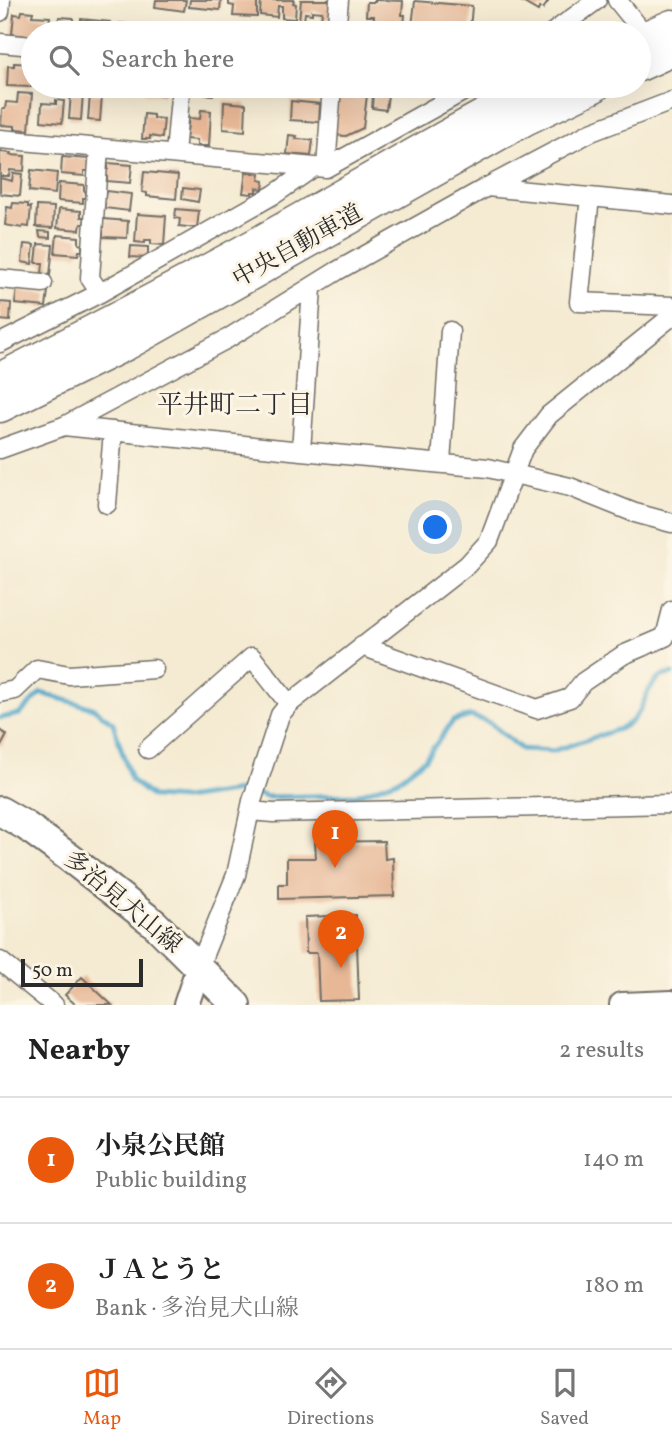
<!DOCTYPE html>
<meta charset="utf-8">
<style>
body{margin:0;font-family:Vollkorn,"Noto Serif JP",serif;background:#f2f2f2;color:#222}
.scale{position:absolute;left:21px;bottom:18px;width:122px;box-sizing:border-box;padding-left:7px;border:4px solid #2b2b2b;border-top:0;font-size:19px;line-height:24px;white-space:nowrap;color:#2b2b2b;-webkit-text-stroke:5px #fcf5e5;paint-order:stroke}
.you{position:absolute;left:436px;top:528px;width:24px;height:24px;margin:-18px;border:5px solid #fff;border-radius:50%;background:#1a73e8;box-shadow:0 0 0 10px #1a73e833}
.badge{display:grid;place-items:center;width:46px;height:46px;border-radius:50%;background:#ea580c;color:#fff;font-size:23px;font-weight:700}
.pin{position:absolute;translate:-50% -58px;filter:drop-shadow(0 2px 4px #0008)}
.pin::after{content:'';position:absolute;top:37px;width:24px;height:21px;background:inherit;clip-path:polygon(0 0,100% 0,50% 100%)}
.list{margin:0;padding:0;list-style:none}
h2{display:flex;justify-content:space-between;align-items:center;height:91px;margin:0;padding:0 28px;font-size:30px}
h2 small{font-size:23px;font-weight:400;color:#767676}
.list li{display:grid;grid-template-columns:46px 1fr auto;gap:21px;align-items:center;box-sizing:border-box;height:126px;padding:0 28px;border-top:2px solid #e0e0e0}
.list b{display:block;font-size:26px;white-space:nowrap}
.list p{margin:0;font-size:23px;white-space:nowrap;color:#767676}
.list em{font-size:23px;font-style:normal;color:#767676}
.icon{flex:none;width:38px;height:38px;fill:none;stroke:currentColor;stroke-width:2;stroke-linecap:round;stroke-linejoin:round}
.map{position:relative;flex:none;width:672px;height:1005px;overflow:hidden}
.search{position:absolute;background:#fff;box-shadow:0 7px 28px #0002;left:21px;right:21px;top:21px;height:77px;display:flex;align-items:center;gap:18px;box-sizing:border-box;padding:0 24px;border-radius:38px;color:#767676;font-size:26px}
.sheet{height:343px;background:#fff}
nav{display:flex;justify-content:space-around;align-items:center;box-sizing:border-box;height:98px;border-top:2px solid #e0e0e0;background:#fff;font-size:19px;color:#767676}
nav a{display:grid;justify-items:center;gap:4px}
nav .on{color:#ea580c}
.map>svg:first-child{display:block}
</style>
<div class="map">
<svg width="672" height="1005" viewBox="0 0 672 1005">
<rect width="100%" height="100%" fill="#fcf5e5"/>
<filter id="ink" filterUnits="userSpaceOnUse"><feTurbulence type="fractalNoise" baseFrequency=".0143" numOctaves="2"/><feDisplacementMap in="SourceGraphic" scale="14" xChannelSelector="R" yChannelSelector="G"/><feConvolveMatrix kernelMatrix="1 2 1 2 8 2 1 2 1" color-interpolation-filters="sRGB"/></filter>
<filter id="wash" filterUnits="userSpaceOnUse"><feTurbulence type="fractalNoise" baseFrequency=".00686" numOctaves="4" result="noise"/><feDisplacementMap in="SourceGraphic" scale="28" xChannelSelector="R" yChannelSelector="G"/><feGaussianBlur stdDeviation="1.57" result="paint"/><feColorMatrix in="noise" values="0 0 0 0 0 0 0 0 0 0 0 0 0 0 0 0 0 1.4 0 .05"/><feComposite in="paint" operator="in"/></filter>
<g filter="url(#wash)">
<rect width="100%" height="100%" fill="#f5ebd3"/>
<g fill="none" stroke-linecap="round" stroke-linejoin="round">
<path stroke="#4ba5c9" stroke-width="5" d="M 0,718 L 20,714 L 41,693 L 93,708 L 113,723 L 131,780 L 152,797 L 183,799 L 246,790 L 266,797 L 356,795 L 398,780 L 425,759 L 453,721 L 471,716 L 490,723 L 521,749 L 553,751 L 619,729 L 631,722 L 639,712 L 649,690 L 655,682 L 662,676 L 672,674"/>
</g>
<g id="blocks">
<path fill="#e7b796" d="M 156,0 L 186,0 L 184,11 L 155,7 Z
M 190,0 L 221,0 L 220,10 L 189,7 Z
M 229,0 L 257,0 L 257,17 L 233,16 L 234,6 L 229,5 Z
M 261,0 L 294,0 L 293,3 L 296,4 L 295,19 L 282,18 L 282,6 L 278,6 L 277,17 L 260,15 Z
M 301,0 L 332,0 L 330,19 L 321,19 L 322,12 L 312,11 L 312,14 L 305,13 L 304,21 L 299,21 Z
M 375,0 L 403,1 L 402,15 L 405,15 L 404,26 L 386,25 L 386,22 L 374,21 L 374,16 L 366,16 L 367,2 L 375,2 Z
M 519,0 L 545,0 L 548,2 L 543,9 L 540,7 L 538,11 Z
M 415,1 L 472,6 L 470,30 L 412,26 Z
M 22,11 L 33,12 L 32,16 L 50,17 L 48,33 L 33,33 L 33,37 L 12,34 L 14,14 L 21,15 Z
M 59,17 L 73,18 L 73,33 L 63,33 L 63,24 L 58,23 Z
M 81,19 L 110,22 L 109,33 L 82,33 L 83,29 L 81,29 Z
M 120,23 L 146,26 L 146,33 L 119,33 Z
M 150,25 L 167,27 L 166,33 L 149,33 Z
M 212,25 L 220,26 L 219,33 L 202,33 L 203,26 L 212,27 Z
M 225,27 L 257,31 L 257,33 L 224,33 Z
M 265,28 L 289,30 L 289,33 L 265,33 Z
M 14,63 L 32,64 L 31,87 L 7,86 L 8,66 L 14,66 Z
M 146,86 L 168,86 L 168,91 L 164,91 L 163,95 L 145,93 Z
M 191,86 L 214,86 L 213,95 L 190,93 Z
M 261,86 L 285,86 L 285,92 L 261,90 Z
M 338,92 L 367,95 L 363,128 L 346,136 L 330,135 Z
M 18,93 L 32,94 L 29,130 L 15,129 L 15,126 L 1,125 L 2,109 L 5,109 L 6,102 L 17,103 Z
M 71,93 L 83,94 L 81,120 L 69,119 Z
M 373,93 L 388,95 L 386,110 L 372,108 Z
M 90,94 L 102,95 L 100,121 L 88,120 Z
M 56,100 L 64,101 L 62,123 L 41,121 L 42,103 L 56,104 Z
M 291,101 L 320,104 L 319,122 L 290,120 Z
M 224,102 L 246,104 L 245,131 L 223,129 Z
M 201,110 L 211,111 L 209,146 L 197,146 L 197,140 L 186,139 L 189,118 L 200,119 Z
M 144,114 L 153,115 L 153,118 L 164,119 L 162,138 L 150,136 L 150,139 L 142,139 Z
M 289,135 L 297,136 L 296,139 L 313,140 L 311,156 L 287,154 Z
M 0,152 L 11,153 L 10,155 L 25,156 L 24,171 L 10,170 L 9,176 L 0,176 Z
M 62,157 L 90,159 L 89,171 L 84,171 L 84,176 L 61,174 Z
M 108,163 L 132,165 L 130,183 L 107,181 L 107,176 L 103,176 L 104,169 L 108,169 Z
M 31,170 L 57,173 L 55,194 L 29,191 Z
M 144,172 L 178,175 L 176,199 L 147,196 L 147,193 L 142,192 Z
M 246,172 L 260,174 L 259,180 L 264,181 L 263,189 L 257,188 L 257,192 L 252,192 L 252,194 L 243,193 Z
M 13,173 L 22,174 L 20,196 L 0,194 L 0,178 L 12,181 Z
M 59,183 L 84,185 L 84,191 L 86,192 L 86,198 L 83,198 L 83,203 L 58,201 Z
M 183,188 L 200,190 L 198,202 L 182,199 Z
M 106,191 L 131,194 L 129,211 L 104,208 L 105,204 L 101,204 L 102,196 L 105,196 Z
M 13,203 L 28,204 L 28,207 L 31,207 L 29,227 L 23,226 L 22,228 L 5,225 L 7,207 L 12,208 Z
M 37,206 L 54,207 L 53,228 L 36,227 Z
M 59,209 L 81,211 L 81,217 L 85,217 L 84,224 L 81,224 L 80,230 L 57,228 Z
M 176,209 L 199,211 L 197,228 L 179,226 L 180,219 L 175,218 Z
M 137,214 L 166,216 L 164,245 L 151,244 L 151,240 L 145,240 L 145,243 L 135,242 Z
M 103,219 L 128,221 L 127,238 L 103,237 L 103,231 L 100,231 L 100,223 L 103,224 Z
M 39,231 L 50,232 L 50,238 L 40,237 Z
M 57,235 L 79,237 L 79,244 L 82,245 L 82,251 L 79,251 L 78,255 L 55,253 Z
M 24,244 L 34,245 L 32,264 L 22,262 Z
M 38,244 L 53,245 L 50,275 L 42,274 L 43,263 L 36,263 Z
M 131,246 L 148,247 L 148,258 L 130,257 Z
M 17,288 L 48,291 L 46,307 L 15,304 Z
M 0,302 L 11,303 L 10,321 L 0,320 Z
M 0,730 L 7,735 L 0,748 Z
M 384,841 L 385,859 L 393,858 L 394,896 L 279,899 L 279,884 L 287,884 L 287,858 L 316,858 L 315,842 Z
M 356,915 L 359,1000 L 319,1001 L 317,953 L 306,953 L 305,917 Z
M 82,977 L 112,1005 L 76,1005 L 65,995 Z"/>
</g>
</g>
<g filter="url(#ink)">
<use href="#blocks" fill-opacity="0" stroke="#726e66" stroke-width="2"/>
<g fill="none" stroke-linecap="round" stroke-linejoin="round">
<g stroke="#726e66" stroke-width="21">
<path id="street" d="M 617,0 L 638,26
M 0,12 L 1,0
M 336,33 L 339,0
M 552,33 L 597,0
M 0,43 L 33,46
M 0,139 L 326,168 L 473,86
M 99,148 L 90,278 L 100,293
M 175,154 L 181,86
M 326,168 L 332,86
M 487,187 L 672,205
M 590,197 L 579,302 L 672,306
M 0,279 L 43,283
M 0,343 L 100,293 L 275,194 L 314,167
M 64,426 L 301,451 L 488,468 L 570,487 L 635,513 L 672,523
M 0,449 L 64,426 L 227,339 L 337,271 L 487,187 L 591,132 L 672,101
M 301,451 L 312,288
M 441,463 L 450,331
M 107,504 L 113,431
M 362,646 L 537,709 L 570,698 L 583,682 L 623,655 L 665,637 L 672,610
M 0,693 L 15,690 L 37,669 L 69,675 L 154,669
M 148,749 L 252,657 L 289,704
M 250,811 L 273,813 L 672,804
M 0,961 L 54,1005
M 198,969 L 236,875 L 252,801 L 280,715 L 289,704 L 467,565 L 489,541 L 523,449 L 549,415 L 672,316"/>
</g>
<g stroke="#726e66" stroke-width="28">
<path id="secondary" d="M 186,1005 L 198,969
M 622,1005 L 672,1003"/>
</g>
<g stroke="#726e66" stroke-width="32">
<path id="primary" d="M 0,811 L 26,826 L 70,858 L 155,924 L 236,1005"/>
</g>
<g stroke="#726e66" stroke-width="35">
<path id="highway" d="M 639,40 L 672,26
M 639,65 L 672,50
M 0,379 C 86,335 171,291 255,245 C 350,192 443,136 539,86
M 0,406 L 126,344 L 525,119 L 594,86"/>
</g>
<use href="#street" stroke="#fff" stroke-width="18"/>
<use href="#secondary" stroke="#fff" stroke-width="24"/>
<use href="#primary" stroke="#fff" stroke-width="28"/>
<use href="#highway" stroke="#fff" stroke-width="32"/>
</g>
</g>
<g text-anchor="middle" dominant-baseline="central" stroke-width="6" stroke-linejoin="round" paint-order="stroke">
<g font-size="24" fill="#2b2b2b" stroke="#fcf5e5">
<text transform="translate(298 247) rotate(-29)">中央自動車道</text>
<text transform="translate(122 903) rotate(40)">多治見犬山線</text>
</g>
<g font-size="26" fill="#2b2b2b" stroke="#fcf5e5">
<text x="235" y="406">平井町二丁目</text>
</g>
</g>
</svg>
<div class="scale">50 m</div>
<div class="you"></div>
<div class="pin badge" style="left:335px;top:868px">1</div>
<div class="pin badge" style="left:341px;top:968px">2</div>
<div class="search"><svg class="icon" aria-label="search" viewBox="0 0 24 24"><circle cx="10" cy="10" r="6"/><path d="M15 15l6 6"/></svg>Search here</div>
</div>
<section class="sheet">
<h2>Nearby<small>2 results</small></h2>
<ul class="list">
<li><span class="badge">1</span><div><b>小泉公民館</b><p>Public building</p></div><em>140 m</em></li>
<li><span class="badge">2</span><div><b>ＪＡとうと</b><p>Bank · 多治見犬山線</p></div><em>180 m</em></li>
</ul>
</section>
<nav>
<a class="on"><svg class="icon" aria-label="map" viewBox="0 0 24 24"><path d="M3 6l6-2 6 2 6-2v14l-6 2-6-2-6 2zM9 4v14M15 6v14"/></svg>Map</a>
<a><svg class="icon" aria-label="directions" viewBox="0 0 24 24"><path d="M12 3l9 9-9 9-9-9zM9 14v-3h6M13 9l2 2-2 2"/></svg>Directions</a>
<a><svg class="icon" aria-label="saved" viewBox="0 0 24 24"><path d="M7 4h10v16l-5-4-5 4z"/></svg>Saved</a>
</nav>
